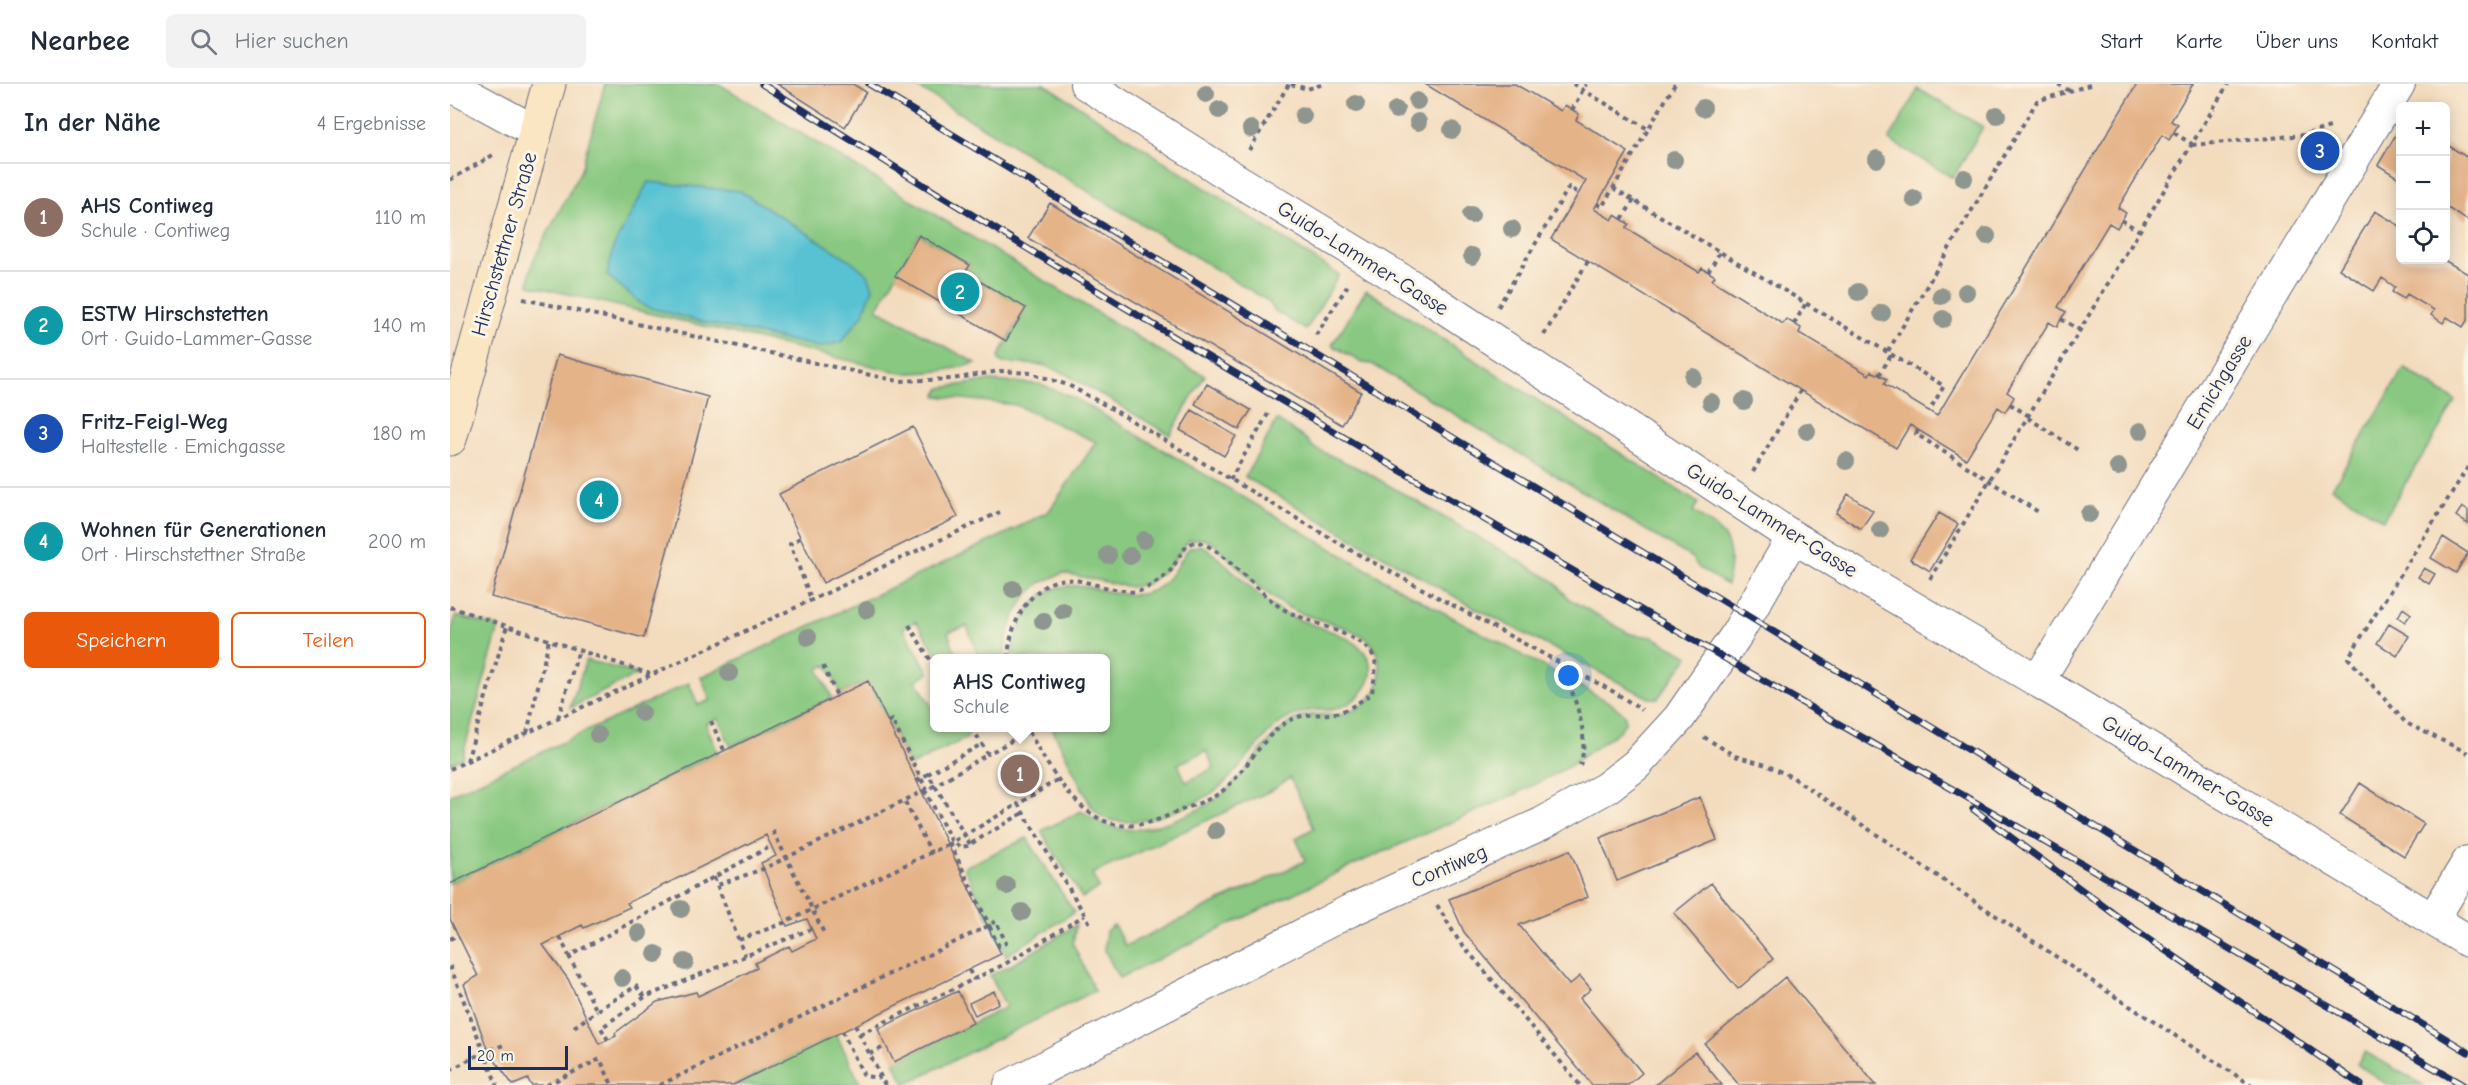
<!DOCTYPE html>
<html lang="de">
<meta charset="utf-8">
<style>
body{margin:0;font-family:"Comic Neue",sans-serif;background:#f2f2f3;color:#1f2937}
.controls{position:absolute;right:18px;top:18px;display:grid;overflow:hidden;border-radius:9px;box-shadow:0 3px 15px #0003}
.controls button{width:54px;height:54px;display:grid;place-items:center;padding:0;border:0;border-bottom:2px solid #e0e1e3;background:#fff;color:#1f2937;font:30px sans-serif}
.scale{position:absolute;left:18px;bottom:15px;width:100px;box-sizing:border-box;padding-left:6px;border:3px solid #1b2f5e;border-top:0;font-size:16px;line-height:21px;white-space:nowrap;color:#1b2f5e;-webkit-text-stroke:4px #fcf5e5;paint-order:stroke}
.you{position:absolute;left:1119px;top:592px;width:21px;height:21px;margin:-15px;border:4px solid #fff;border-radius:50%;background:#1a73e8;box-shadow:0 0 0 9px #1a73e833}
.badge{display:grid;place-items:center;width:39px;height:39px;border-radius:50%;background:#ea580c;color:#fff;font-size:20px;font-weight:700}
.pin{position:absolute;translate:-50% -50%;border:3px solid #fff;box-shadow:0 2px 6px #0006}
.popup{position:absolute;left:480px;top:570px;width:180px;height:78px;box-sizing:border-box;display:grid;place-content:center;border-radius:9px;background:#fff;filter:drop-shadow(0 2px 4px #0005);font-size:20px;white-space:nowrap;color:#747a83}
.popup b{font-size:22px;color:#1f2937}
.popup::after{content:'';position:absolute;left:50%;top:100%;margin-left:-12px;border:12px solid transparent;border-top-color:#fff}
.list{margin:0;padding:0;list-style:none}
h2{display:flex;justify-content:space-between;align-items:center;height:78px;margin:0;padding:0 24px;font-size:26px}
h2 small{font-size:20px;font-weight:400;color:#747a83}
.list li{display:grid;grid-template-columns:39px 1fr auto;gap:18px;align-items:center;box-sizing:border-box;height:108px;padding:0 24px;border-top:2px solid #e0e1e3}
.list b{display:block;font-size:22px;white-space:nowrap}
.list p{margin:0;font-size:20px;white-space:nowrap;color:#747a83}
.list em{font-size:20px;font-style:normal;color:#747a83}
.actions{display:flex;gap:12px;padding:18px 24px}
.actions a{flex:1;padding:14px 0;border:2px solid #ea580c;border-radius:9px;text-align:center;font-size:21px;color:#ea580c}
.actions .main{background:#ea580c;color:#fff}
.icon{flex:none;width:33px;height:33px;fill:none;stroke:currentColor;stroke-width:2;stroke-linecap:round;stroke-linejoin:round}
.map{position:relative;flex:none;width:2018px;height:1001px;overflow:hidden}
header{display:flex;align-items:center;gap:36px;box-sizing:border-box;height:84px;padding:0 30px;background:#fff;border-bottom:2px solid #e0e1e3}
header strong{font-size:28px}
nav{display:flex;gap:33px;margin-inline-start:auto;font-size:21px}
.search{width:420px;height:54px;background:#f2f2f3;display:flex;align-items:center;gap:15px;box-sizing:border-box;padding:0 21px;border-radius:9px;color:#747a83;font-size:22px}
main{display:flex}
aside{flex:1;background:#fff}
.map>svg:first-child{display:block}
</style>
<header>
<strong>Nearbee</strong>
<div class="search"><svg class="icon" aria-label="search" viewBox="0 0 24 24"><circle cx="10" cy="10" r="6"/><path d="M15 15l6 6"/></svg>Hier suchen</div>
<nav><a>Start</a><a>Karte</a><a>Über uns</a><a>Kontakt</a></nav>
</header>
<main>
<aside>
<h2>In der Nähe<small>4 Ergebnisse</small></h2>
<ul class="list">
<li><span class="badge" style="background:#8d6e63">1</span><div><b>AHS Contiweg</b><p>Schule · Contiweg</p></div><em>110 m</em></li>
<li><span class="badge" style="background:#0f9aa8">2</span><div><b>ESTW Hirschstetten</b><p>Ort · Guido-Lammer-Gasse</p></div><em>140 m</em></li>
<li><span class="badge" style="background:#1a4fb4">3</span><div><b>Fritz-Feigl-Weg</b><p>Haltestelle · Emichgasse</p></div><em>180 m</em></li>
<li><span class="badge" style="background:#0f9aa8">4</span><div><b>Wohnen für Generationen</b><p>Ort · Hirschstettner Straße</p></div><em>200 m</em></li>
</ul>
<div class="actions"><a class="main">Speichern</a><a>Teilen</a></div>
</aside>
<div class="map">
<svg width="2018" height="1001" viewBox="0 0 2018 1001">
<rect width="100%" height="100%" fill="#fcf5e5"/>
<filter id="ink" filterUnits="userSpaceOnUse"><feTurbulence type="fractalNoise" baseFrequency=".0167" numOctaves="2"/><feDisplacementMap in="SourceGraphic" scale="12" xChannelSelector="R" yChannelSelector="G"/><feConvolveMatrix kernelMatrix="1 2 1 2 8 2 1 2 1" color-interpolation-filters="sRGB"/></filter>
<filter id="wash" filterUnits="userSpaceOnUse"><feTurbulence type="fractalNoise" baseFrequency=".008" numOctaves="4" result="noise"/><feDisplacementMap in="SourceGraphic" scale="24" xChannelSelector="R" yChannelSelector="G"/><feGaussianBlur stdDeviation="1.35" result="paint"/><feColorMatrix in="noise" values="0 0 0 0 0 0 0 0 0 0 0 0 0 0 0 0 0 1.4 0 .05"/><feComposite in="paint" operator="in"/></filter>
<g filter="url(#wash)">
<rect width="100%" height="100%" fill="#f3dcbe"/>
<path fill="#88c880" stroke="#527c6f" stroke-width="1.5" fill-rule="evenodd" d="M 155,0 L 269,0 L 737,283 L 755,291 L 720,351 L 614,289 L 593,281 L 553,279 L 549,276 L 549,272 L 575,224 L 515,189 L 520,181 L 469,151 L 427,225 L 526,279 C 501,287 478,289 452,289 L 79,201 L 80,188 L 84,175 L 131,86 Z
M 462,0 L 595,0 L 889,191 L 856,246 L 825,227 L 818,217 Z
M 1468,5 L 1533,43 L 1503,94 L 1439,56 Z
M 916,206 L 1248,419 L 1243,427 C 1278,452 1285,457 1277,501 L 1249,484 L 1242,474 L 922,280 L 912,279 L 882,261 Z
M 1954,284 L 2006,317 L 1933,436 L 1882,404 Z
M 537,297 L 590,300 L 626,315 L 952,506 L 1161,619 L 1175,631 L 1175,639 L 1169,647 L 1118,683 L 1066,710 L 901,782 L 669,894 L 654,865 L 656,847 L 664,841 L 675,862 L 855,777 L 846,754 L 864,744 L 840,694 L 822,706 L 642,790 L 649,804 L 632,814 L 591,747 L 632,727 C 644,736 656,743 672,745 C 701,749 756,726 777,706 C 801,683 817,651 847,635 C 861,628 873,632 887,631 C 907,629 930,611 930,591 C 931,579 927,566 919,557 C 898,539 863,537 839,524 C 810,508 787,481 763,459 L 753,455 L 739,456 L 719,483 L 697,500 L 680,503 L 613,489 L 590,499 L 576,512 L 563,535 L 556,557 L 554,574 L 529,574 L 517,542 L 498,548 L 507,574 L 489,574 L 466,537 L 453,544 L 479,589 L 466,596 L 484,627 L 484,644 L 514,644 L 519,653 L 460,682 L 418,597 L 391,610 L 377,581 L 368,585 L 382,614 L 281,663 L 268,634 L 256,640 L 268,669 L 0,800 L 0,711 L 239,599 L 248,621 L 260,616 L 251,593 L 553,451 L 599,427 L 646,358 L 566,321 L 486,312 L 491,304 Z
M 827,336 L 857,356 L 864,364 L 914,387 L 1104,497 L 1119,515 L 1180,550 L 1203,553 L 1239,572 L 1208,614 L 1199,614 L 1023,523 L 795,393 Z
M 751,461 C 783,481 805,516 840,532 C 865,544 915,550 921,583 C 924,603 902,621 885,625 C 880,627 873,625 867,626 C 855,626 843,631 833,637 C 808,655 793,683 770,703 C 747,723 680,749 651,732 C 647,730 644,725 641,722 L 602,644 L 656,644 L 656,574 L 561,574 C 568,533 588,494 637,503 C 655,506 677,514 696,509 C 719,503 726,481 739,464 ZM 756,667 L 764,684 L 736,698 L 728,680 Z
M 6,532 L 49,543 L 12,674 L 0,679 L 0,553 Z
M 136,576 L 188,590 L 120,624 Z
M 577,754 L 624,828 L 556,872 L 514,783 Z
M 626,841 L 623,860 L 645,907 L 455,1000 L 444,978 L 556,923 L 540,891 L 560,882 Z
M 386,950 L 411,1001 L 283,1001 Z
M 1915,968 L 1973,1001 L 1938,1001 L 1907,980 Z"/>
<path fill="#58c2d3" stroke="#3a7898" stroke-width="1.5" d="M 198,98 L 290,107 L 400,176 L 418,191 L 423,204 L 413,230 L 391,258 L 370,263 L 252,238 L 194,222 L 157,191 L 164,162 Z"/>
<g id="blocks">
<path fill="#e5b388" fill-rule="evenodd" d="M 327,0 L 403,0 L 416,8 L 395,43 Z
M 975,0 L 1065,0 L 1111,27 L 1115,21 L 1129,30 L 1126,36 L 1178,68 L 1144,125 L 1162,136 L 1165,131 L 1179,140 L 1176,144 L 1249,188 L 1252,184 L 1265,192 L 1262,196 L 1333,240 L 1336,235 L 1351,244 L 1349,249 L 1419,291 L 1421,287 L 1437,295 L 1434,300 L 1487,332 L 1687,0 L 1743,0 L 1721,37 L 1728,41 L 1719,56 L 1712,51 L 1668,124 L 1676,129 L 1667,144 L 1659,139 L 1608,223 L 1616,228 L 1611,235 L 1607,243 L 1599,238 L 1557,308 L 1564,313 L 1560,320 L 1555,328 L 1548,323 L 1516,375 L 1460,341 L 1446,364 L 1101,155 L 1136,97 Z
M 1950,44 L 1950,95 L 1928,81 Z
M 1996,60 L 2018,74 L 2018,137 L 1996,123 Z
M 600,119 L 911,308 L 892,341 L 578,154 Z
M 1925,127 L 1950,142 L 1950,176 L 1994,176 L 2018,190 L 2018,235 L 2013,243 L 1997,233 L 1993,239 L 1981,231 L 1984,226 L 1957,210 L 1954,215 L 1942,208 L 1945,203 L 1932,194 L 1924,207 L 1889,185 Z
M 469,151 L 520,181 L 515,189 L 576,224 L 556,257 L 445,192 Z
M 107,271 L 258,313 L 194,554 L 41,513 Z
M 757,300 L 801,326 L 789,346 L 745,320 Z
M 742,326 L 786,352 L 774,372 L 730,346 Z
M 463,343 L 508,433 L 373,499 L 329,410 Z
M 1398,410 L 1423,427 L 1411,445 L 1386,429 Z
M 2012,423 L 2018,427 L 2018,440 L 2006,432 Z
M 1489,429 L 1508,440 L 1480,487 L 1460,475 Z
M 1993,453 L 2018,469 L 2006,489 L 1981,474 Z
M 1974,484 L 1985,490 L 1979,500 L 1968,493 Z
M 1953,524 L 1961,530 L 1955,538 L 1948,533 Z
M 1939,540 L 1959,552 L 1947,572 L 1927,559 Z
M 418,597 L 551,870 L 283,1001 L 81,1001 L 78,995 L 63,1001 L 38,967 L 14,900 L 28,892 L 0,835 L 0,800 ZM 316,751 L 326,772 L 311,779 L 337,842 L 357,835 L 366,855 L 342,867 L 339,862 L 305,879 L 307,884 L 248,912 L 246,908 L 207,918 L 165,949 L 166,952 L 149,960 L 118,895 L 93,861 L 132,841 L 134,844 L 180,823 L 177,819 Z
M 1910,699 L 1974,740 L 1954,772 L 1890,731 Z
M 1250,713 L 1267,756 L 1167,797 L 1150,754 Z
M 1120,766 L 1138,813 L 1069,841 L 1119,901 L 1130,892 L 1141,905 L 1130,914 L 1192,989 L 1178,1001 L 1142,1001 L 1014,848 L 999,815 Z
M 1261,799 L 1323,875 L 1288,905 L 1224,829 Z
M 1335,893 L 1426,1001 L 1289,1001 L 1255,960 Z
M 508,907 L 523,939 L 444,978 L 428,945 Z
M 544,907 L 549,919 L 525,931 L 519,919 Z
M 1245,968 L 1272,1001 L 1205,1001 Z"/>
</g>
</g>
<g filter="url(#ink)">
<use href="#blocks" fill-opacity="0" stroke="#676c80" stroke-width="1.5"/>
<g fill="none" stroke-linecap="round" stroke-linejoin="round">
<g stroke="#676c80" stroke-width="34">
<path id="minor" d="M 636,0 L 782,93 L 963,203 L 1343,453 L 1615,613 L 2018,857
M 0,1 L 86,48
M 1588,597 L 1949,0
M 1983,835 L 2018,778
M 560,1001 L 899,827 L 1091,740 L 1156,704 L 1186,681 L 1229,634 L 1285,553 L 1343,453"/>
</g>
<g stroke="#676c80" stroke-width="35">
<path id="secondary" d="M 0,355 L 99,0"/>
</g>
<path stroke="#676c80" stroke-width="4" stroke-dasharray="4.5 4.5" stroke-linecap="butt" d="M 841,0 L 857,5 L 874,0
M 1123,0 L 1198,45
M 1608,0 L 1621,8
M 1122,26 L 1136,0
M 1724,49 L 1742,60
M 1742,61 L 1854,51 L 1883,42
M 799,66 L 839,0
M 0,96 L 43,71
M 1163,104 L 1494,302 L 1479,327
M 1147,120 L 1152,123 L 1225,0
M 1172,135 L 1184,116
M 1671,136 L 1690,147
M 1258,188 L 1270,168
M 73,215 L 448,297 L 502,295 L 550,287 L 580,289 L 618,301 L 657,322 L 902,467 L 1164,608 L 1192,626
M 1048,223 L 1119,103 L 1129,110
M 1611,235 L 1630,246
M 1344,240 L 1356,219
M 866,251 L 898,201
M 1094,251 L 1138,177
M 1438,267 L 1587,17 L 1643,0
M 1429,291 L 1442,270
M 1560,320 L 1579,332
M 1578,334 L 1628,366
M 1468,346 L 1466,350 L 1590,429
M 2018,383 L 1898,574 L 1956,639 L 2018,669
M 1303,388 L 1351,306
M 780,396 L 818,330
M 350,454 L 340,460 L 361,515
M 1480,495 L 1778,0
M 0,523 L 200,590
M 459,541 L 484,582
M 558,574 C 559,556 565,534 577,519 C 610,478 632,502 672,506 C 677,507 685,509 690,507 C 699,504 714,494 720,487 C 728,478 733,458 747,458 C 765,458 812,512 833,525 C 855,538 913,550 924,573 C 928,583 923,599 922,609 C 912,616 902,624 890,628 C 872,633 854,627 837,638 C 809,655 797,688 771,708 C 760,716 747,720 734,725 C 714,734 690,744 668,741 C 625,734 595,677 577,644
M 373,582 L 387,612
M 1113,582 C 1123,613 1141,649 1130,681
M 108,634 L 129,566
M 261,637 L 274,666
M 438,638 L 442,636 L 463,679
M 522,644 L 538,670 L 579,647
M 77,649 L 99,556
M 1254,653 L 1285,672 L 1316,681 L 1342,693 L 1655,906 L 1801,1001
M 17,677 L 57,542
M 0,685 L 550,428
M 499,693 L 538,670
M 607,696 L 568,720 L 641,841
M 467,697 L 478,690
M 474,710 L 476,708 L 501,756 L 510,763 L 517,762 L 573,729
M 455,718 L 482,770
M 529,743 L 568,720
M 323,747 L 375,851
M 500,759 L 539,841 L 537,842
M 520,760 L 478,690 L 532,660
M 264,793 L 295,872
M 268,801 L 313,785 L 482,703
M 987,821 L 1007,854 L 1130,1001
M 110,853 L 119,872 L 321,762
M 0,855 L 8,851
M 289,856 L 336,838 L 497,761
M 119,872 L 147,927 L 186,902 L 195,913
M 0,882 L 47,1001
M 519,886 L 524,896
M 405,941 L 435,1001
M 124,943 L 147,927
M 392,947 L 414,992 L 431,994
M 410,950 L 555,880 L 635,831
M 158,956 L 151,944 L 195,913 L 361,845
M 420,970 L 436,962
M 0,986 L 34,968 L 57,960
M 97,1001 L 150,975 L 162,1001
M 210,1001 L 536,843 L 546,837 L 556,859 L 549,862 C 545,855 542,848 539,841"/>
<use href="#minor" stroke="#fff" stroke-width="32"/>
<use href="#secondary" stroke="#fbe6c4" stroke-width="33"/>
<g stroke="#1b2f5e" stroke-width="7">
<path id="rail" d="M 312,0 C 868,352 1446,667 2013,1001
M 419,0 L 2018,968
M 1523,725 L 1683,844 L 1911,1001"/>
</g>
<use href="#rail" stroke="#fcf5e5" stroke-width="4.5" stroke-dasharray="14" stroke-linecap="butt"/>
<path stroke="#676c80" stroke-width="4" stroke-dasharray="4.5 4.5" stroke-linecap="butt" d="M 463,679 L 477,706
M 482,703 L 499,693
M 497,761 L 529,743"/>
</g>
<g fill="#8e968f">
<circle cx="756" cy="10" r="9"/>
<circle cx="967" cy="17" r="9"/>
<circle cx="906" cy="20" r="9"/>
<circle cx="1253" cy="24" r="9"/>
<circle cx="769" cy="26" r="9"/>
<circle cx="946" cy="26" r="9"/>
<circle cx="1547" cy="31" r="9"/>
<circle cx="853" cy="32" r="9"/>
<circle cx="968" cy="38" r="9"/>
<circle cx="801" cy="45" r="9"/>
<circle cx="1002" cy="46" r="9"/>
<circle cx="1427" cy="75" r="9"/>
<circle cx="1224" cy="76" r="9"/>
<circle cx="1514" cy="94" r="9"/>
<circle cx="1464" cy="115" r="9"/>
<circle cx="1021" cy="131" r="9"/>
<circle cx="1062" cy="145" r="9"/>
<circle cx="1537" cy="152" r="9"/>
<circle cx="1022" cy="172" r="9"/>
<circle cx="1408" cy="208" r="9"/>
<circle cx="1516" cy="208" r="9"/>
<circle cx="1491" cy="212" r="9"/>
<circle cx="1432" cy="229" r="9"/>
<circle cx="1493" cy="235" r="9"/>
<circle cx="1243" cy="293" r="9"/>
<circle cx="1294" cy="317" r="9"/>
<circle cx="1261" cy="318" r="9"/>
<circle cx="1357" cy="347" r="9"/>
<circle cx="1690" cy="347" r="9"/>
<circle cx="1396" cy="377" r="9"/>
<circle cx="1668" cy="383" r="9"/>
<circle cx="1639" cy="430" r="9"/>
<circle cx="1430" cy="446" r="9"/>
<circle cx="694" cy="456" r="9"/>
<circle cx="658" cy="471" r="9"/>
<circle cx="680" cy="472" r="9"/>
<circle cx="563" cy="505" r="9"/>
<circle cx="417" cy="526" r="9"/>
<circle cx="613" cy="527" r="9"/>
<circle cx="593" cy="537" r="9"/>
<circle cx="358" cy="553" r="9"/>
<circle cx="279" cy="589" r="9"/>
<circle cx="192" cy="629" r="9"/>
<circle cx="148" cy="651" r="9"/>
<circle cx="766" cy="747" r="9"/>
<circle cx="557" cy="802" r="9"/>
<circle cx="231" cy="825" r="9"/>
<circle cx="572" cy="828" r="9"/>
<circle cx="189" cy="849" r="9"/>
<circle cx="206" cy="870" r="9"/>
<circle cx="235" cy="878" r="9"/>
<circle cx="172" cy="894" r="9"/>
</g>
</g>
<g text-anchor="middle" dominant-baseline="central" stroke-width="6" stroke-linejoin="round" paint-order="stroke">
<g font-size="21" fill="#1b2f5e" stroke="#fcf5e5">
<text transform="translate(54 160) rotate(-74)">Hirschstettner Straße</text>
<text transform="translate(913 174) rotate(32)">Guido-Lammer-Gasse</text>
<text transform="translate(1769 298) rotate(-59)">Emichgasse</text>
<text transform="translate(1322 436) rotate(32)">Guido-Lammer-Gasse</text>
<text transform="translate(1738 687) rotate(31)">Guido-Lammer-Gasse</text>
<text transform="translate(999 782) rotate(-23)">Contiweg</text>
</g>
</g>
</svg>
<div class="controls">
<button>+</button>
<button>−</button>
<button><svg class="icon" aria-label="locate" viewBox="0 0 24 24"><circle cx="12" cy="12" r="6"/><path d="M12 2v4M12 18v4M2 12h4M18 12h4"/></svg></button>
</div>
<div class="scale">20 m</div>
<div class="you"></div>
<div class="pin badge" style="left:570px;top:690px;background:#8d6e63">1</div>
<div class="popup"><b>AHS Contiweg</b>Schule</div>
<div class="pin badge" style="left:510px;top:208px;background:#0f9aa8">2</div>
<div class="pin badge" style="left:1870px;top:67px;background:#1a4fb4">3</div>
<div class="pin badge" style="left:149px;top:416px;background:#0f9aa8">4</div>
</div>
</main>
